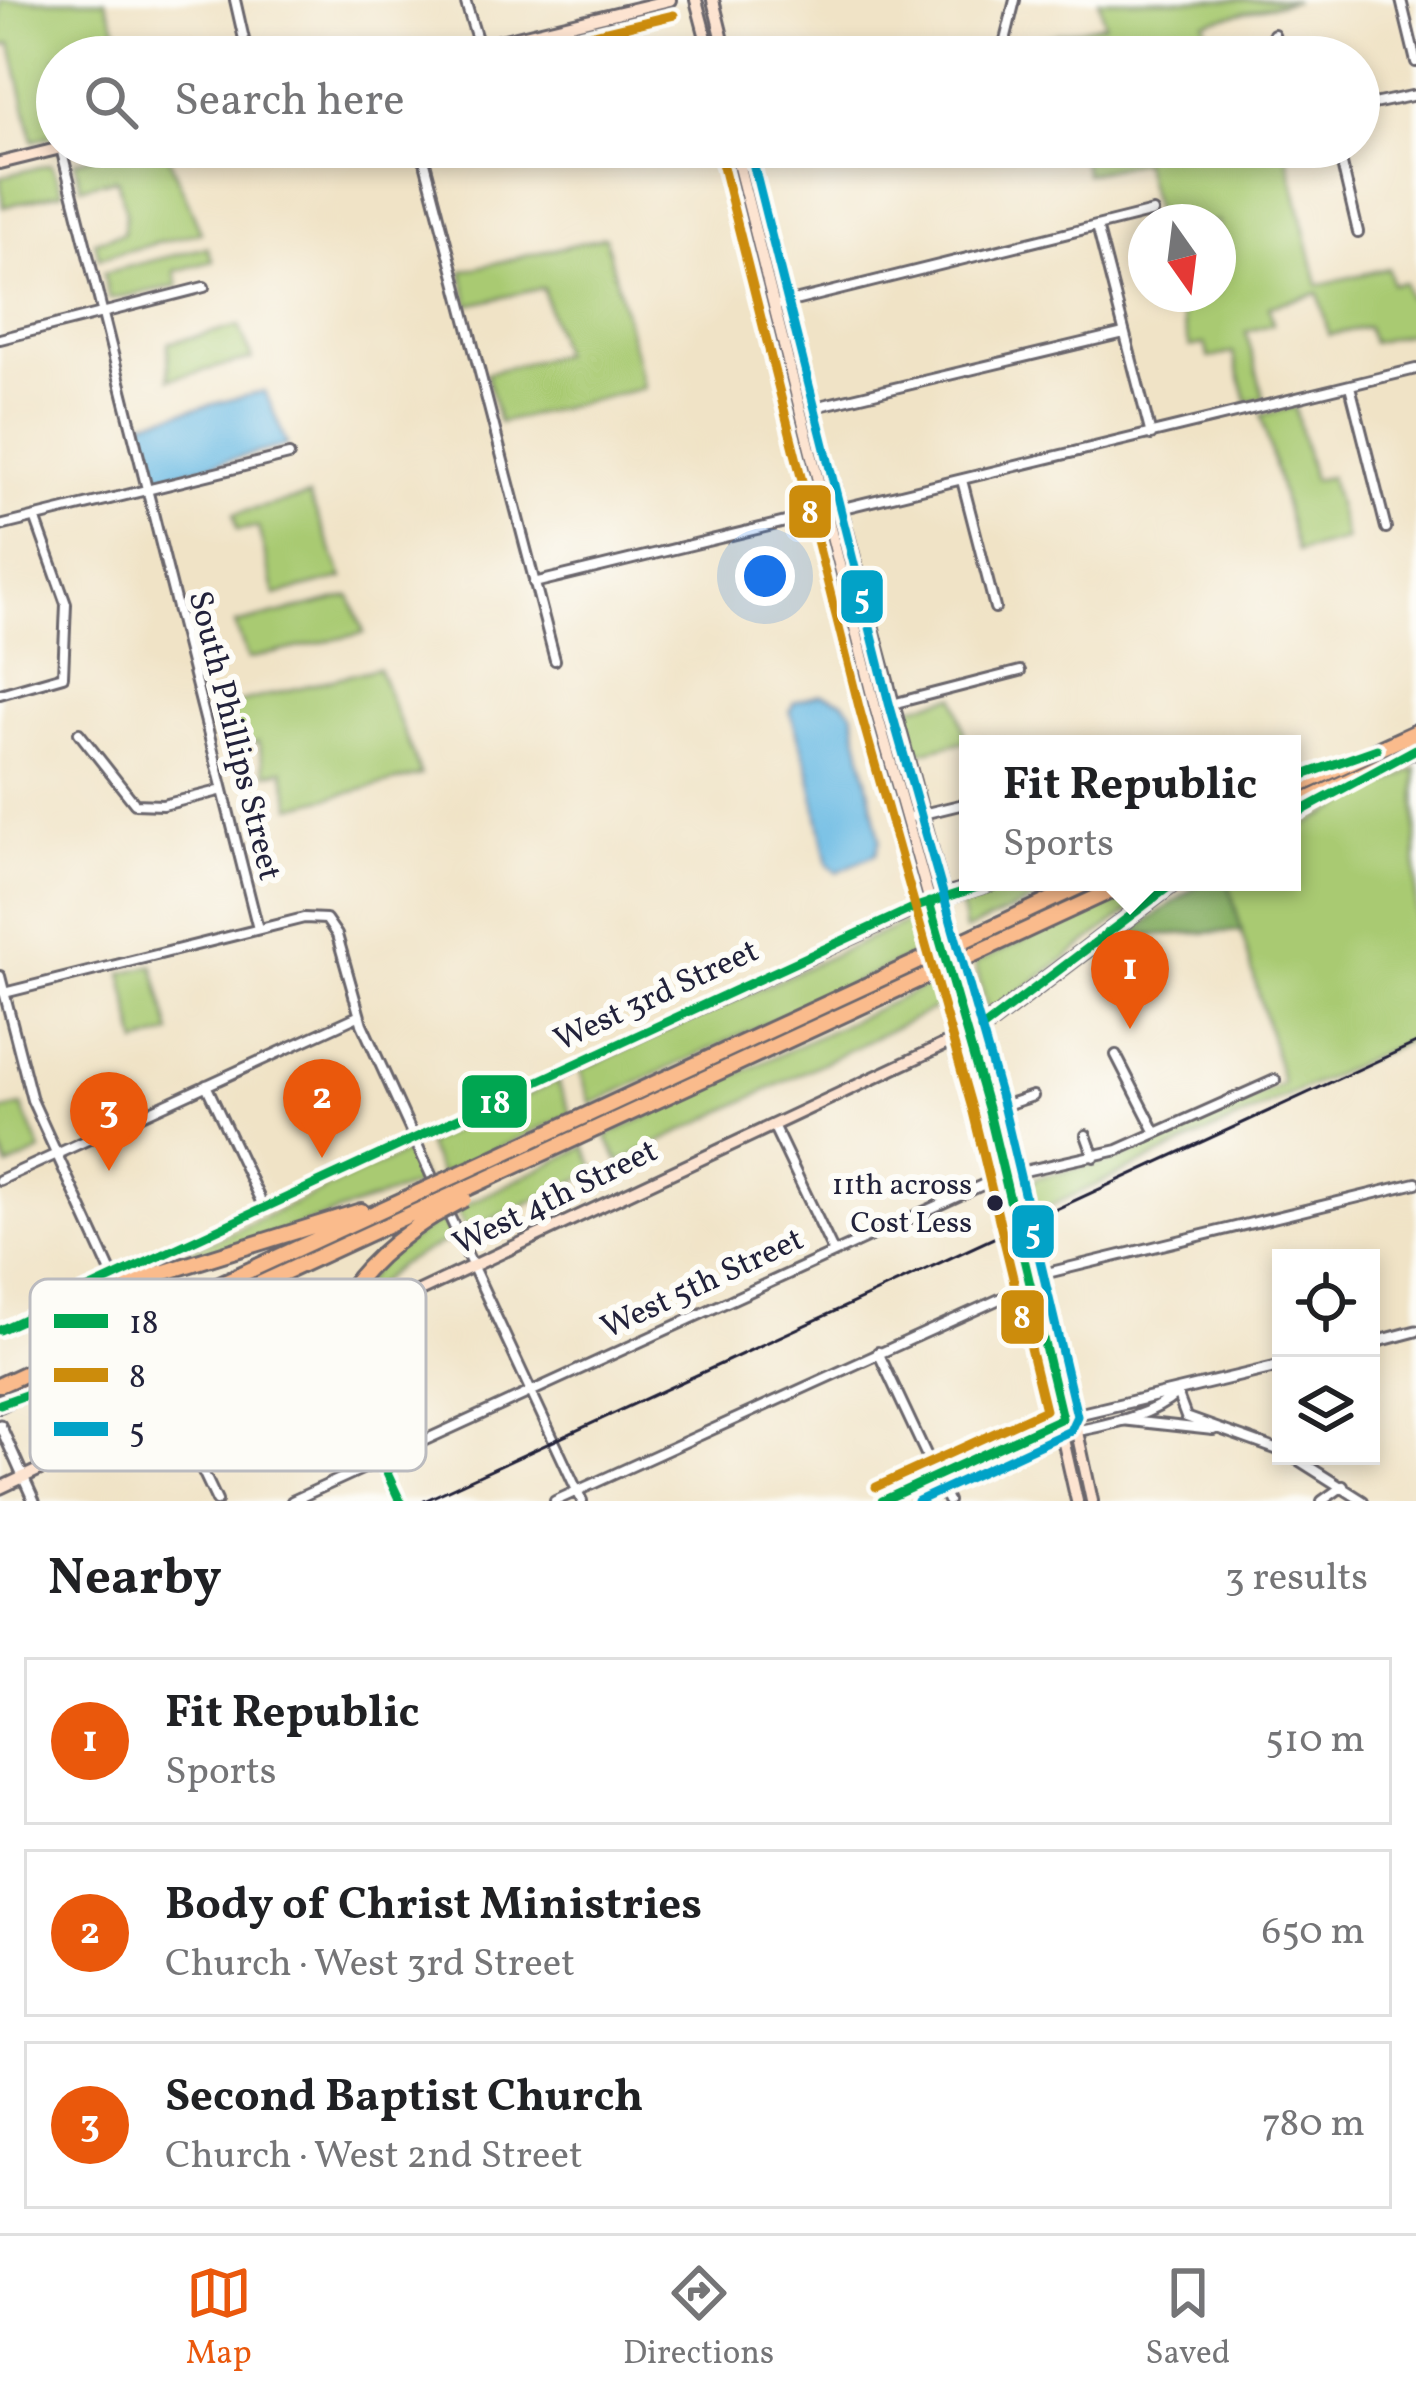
<!DOCTYPE html>
<meta charset="utf-8">
<style>
body{margin:0;font-family:Vollkorn,serif;background:#f2f2f2;color:#202124}
.controls{position:absolute;right:36px;bottom:36px;display:grid;overflow:hidden;border-radius:0px;box-shadow:0 6px 18px #0003}
.controls button{width:108px;height:108px;display:grid;place-items:center;padding:0;border:0;border-bottom:3px solid #e0e0e0;background:#fff;color:#202124;font:60px sans-serif}
.compass{position:absolute;left:1128px;top:204px;width:108px;height:108px;border-radius:50%;background:#fff;box-shadow:0 6px 18px #0003;rotate:166deg}
.you{position:absolute;left:765px;top:576px;width:42px;height:42px;margin:-30px;border:9px solid #fff;border-radius:50%;background:#1a73e8;box-shadow:0 0 0 18px #1a73e833}
.badge{display:grid;place-items:center;width:78px;height:78px;border-radius:50%;background:#ea580c;color:#fff;font-size:39px;font-weight:700}
.pin{position:absolute;translate:-50% -99px;filter:drop-shadow(0 3px 6px #0008)}
.pin::after{content:'';position:absolute;top:63px;width:42px;height:36px;background:inherit;clip-path:polygon(0 0,100% 0,50% 100%)}
.popup{position:absolute;left:959px;top:735px;width:342px;height:156px;box-sizing:border-box;display:grid;place-content:center;border-radius:0px;background:#fff;filter:drop-shadow(0 3px 9px #0005);font-size:39px;white-space:nowrap;color:#757577}
.popup b{font-size:45px;color:#202124}
.popup::after{content:'';position:absolute;left:50%;top:100%;margin-left:-24px;border:24px solid transparent;border-top-color:#fff}
.list{margin:0;padding:0;list-style:none}
h2{display:flex;justify-content:space-between;align-items:center;height:156px;margin:0;padding:0 48px;font-size:51px}
h2 small{font-size:39px;font-weight:400;color:#757577}
.list li{display:grid;grid-template-columns:78px 1fr auto;gap:36px;align-items:center;box-sizing:border-box;height:168px;margin:0 24px 24px;padding:0 24px;border:3px solid #e0e0e0;border-radius:0px}
.list b{display:block;font-size:45px;white-space:nowrap}
.list p{margin:0;font-size:39px;white-space:nowrap;color:#757577}
.list em{font-size:39px;font-style:normal;color:#757577}
.icon{flex:none;width:66px;height:66px;fill:none;stroke:currentColor;stroke-width:2;stroke-linecap:round;stroke-linejoin:round}
.map{position:relative;flex:none;width:1416px;height:1501px;overflow:hidden}
.search{position:absolute;background:#fff;box-shadow:0 6px 18px #0003;left:36px;right:36px;top:36px;height:132px;display:flex;align-items:center;gap:30px;box-sizing:border-box;padding:0 42px;border-radius:66px;color:#757577;font-size:45px}
.sheet{height:732px;background:#fff}
nav{display:flex;justify-content:space-around;align-items:center;box-sizing:border-box;height:168px;border-top:3px solid #e0e0e0;background:#fff;font-size:33px;color:#757577}
nav a{display:grid;justify-items:center;gap:6px}
nav .on{color:#ea580c}
.map>svg:first-child{display:block}
</style>
<div class="map">
<svg width="1416" height="1501" viewBox="0 0 1416 1501">
<rect width="100%" height="100%" fill="#fdfcf7"/>
<filter id="ink" filterUnits="userSpaceOnUse"><feTurbulence type="fractalNoise" baseFrequency=".00833" numOctaves="2"/><feDisplacementMap in="SourceGraphic" scale="24" xChannelSelector="R" yChannelSelector="G"/><feConvolveMatrix kernelMatrix="1 2 1 2 8 2 1 2 1" color-interpolation-filters="sRGB"/></filter>
<filter id="wash" filterUnits="userSpaceOnUse"><feTurbulence type="fractalNoise" baseFrequency=".004" numOctaves="4" result="noise"/><feDisplacementMap in="SourceGraphic" scale="48" xChannelSelector="R" yChannelSelector="G"/><feGaussianBlur stdDeviation="2.7" result="paint"/><feColorMatrix in="noise" values="0 0 0 0 0 0 0 0 0 0 0 0 0 0 0 0 0 1.4 0 .05"/><feComposite in="paint" operator="in"/></filter>
<g filter="url(#wash)">
<rect width="100%" height="100%" fill="#f0e3c6"/>
<path fill="#a9ca72" stroke="#667656" stroke-width="3" d="M 0,0 L 105,0 L 128,57 L 57,57 L 57,134 L 33,141 L 11,44 L 0,46 Z
M 1099,0 L 1296,0 L 1205,22 L 1214,57 L 1010,57 L 1013,47 L 1031,54 L 1039,38 L 1105,24 Z
M 121,147 L 164,147 L 201,232 L 99,258 L 95,241 L 123,233 L 126,213 L 117,179 L 81,187 L 75,162 Z
M 1079,147 L 1285,147 L 1318,285 L 1388,268 L 1392,284 L 1404,282 L 1408,298 L 1416,297 L 1416,332 L 1372,343 L 1367,327 L 1329,335 L 1318,293 L 1269,306 L 1273,324 L 1246,332 L 1264,398 L 1247,402 L 1233,353 L 1209,358 L 1205,344 L 1190,347 L 1176,294 L 1218,294 L 1218,222 L 1158,222 L 1142,161 L 1086,174 Z
M 51,164 L 63,192 L 3,207 L 0,177 Z
M 605,237 L 644,388 L 499,423 L 486,373 L 561,354 L 543,288 L 469,305 L 462,271 Z
M 207,247 L 213,261 L 175,271 L 178,286 L 109,299 L 103,273 Z
M 239,326 L 252,359 L 169,379 L 168,343 Z
M 1295,407 L 1313,480 L 1330,477 L 1346,540 L 1297,552 L 1261,415 Z
M 309,496 L 343,578 L 275,595 L 258,527 L 237,530 L 234,514 Z
M 350,596 L 364,633 L 248,659 L 235,624 Z
M 378,668 L 421,775 L 292,807 L 283,770 L 266,774 L 258,742 L 224,749 L 213,709 Z
M 955,696 L 966,741 L 913,754 L 902,709 Z
M 1416,769 L 1416,1037 L 1035,1213 L 1030,1186 L 1037,1177 L 1119,1159 L 1283,1084 L 1228,882 L 1292,882 L 1292,832 Z
M 1007,882 L 1073,882 L 965,931 L 960,899 Z
M 1148,882 L 1156,891 L 993,1012 L 987,1009 L 975,963 Z
M 920,916 L 933,946 L 591,1104 L 580,1070 Z
M 153,965 L 171,1033 L 138,1044 L 122,973 Z
M 943,978 L 950,1001 L 619,1162 L 606,1136 Z
M 557,1081 L 571,1114 L 440,1175 L 427,1146 L 431,1141 Z
M 22,1106 L 41,1151 L 8,1167 L 0,1148 L 0,1111 Z
M 585,1147 L 596,1172 L 466,1231 L 457,1209 Z
M 407,1152 L 424,1182 L 270,1236 L 146,1271 Z
M 443,1217 L 453,1238 L 400,1264 L 351,1307 L 354,1315 L 338,1318 L 380,1262 Z"/>
<path fill="#86ae64" stroke="#546850" stroke-width="3" d="M 1202,882 L 1228,882 L 1242,931 L 1127,936 Z"/>
<path fill="#68b9e3" stroke="#456e8f" stroke-width="3" d="M 265,391 L 287,445 L 163,477 L 153,471 L 141,422 Z
M 821,694 L 843,701 L 853,713 L 880,840 L 876,854 L 837,872 L 828,864 L 808,767 L 790,711 L 794,702 Z"/>
</g>
<g filter="url(#ink)">
<g fill="none" stroke-linecap="round" stroke-linejoin="round">
<g stroke="#6a666c" stroke-width="14">
<path id="minor" d="M 235,0 L 248,57
M 465,0 L 479,46
M 1401,0 L 1416,62
M 1274,34 L 1280,57
M 1001,57 L 1015,0
M 1359,107 L 1416,95
M 421,147 L 555,660
M 1338,147 L 1358,232
M 61,148 L 258,929
M 1097,226 L 1151,435
M 774,306 L 1153,212
M 0,339 L 204,287
M 1350,386 L 1386,528
M 815,407 L 1124,333
M 962,480 L 995,608
M 0,526 L 289,455
M 534,583 L 1416,369
M 0,694 L 63,676 L 66,604 L 35,517
M 892,704 L 1020,671
M 79,733 L 135,804 L 163,805 L 223,790
M 906,818 L 968,803
M 0,976 L 32,1100 L 113,1277
M 4,993 L 304,918 L 326,919 L 337,935 L 362,1024 L 435,1184
M 1116,1055 L 1156,1133
M 206,1085 L 264,1208
M 1003,1106 L 1033,1096
M 773,1125 L 833,1251
M 1086,1135 L 1094,1157
M 0,1180 L 358,1016
M 446,1209 L 582,1501
M 1039,1275 L 1416,1183
M 324,1340 L 400,1501
M 878,1352 L 948,1501
M 1177,1393 L 1186,1417 L 1281,1451
M 173,1408 L 217,1501
M 1121,1420 L 1213,1430
M 1292,1456 L 1363,1501
M 292,1501 L 1002,1176 L 1118,1150 L 1275,1080
M 555,1501 L 1028,1286
M 1322,1501 L 1343,1486"/>
</g>
<g stroke="#6a666c" stroke-width="15">
<path id="tertiary" d="M 1371,1343 L 1416,1331
M 0,1425 L 34,1501
M 1026,1435 L 1038,1440 C 1082,1427 1143,1424 1177,1393
M 882,1501 L 1062,1418 L 1281,1366"/>
</g>
<g stroke="#6a666c" stroke-width="16">
<path id="secondary" d="M 696,0 L 711,57
M 713,0 L 727,57
M 434,57 L 670,0
M 734,147 L 875,707 L 988,1108 L 1077,1501
M 749,147 C 858,600 995,1045 1092,1501
M 0,163 L 65,147
M 81,1292 L 931,902
M 0,1330 L 48,1308
M 0,1488 L 969,1033"/>
</g>
<g stroke="#6a666c" stroke-width="20">
<path id="motorway" d="M 1292,789 L 1416,732
M 1292,807 L 1416,749
M 945,896 L 993,882
M 976,935 L 1089,882
M 983,950 L 1130,882
M 981,1029 L 1175,882
M 455,1176 L 917,962
M 461,1191 L 922,978
M 43,1310 L 361,1211
M 75,1369 L 426,1207
M 0,1385 L 420,1192
M 20,1395 L 232,1323 L 272,1322 L 324,1338 C 344,1284 383,1248 431,1217
M 0,1404 L 28,1391"/>
</g>
<use href="#minor" stroke="#fff" stroke-width="8"/>
<use href="#tertiary" stroke="#fff" stroke-width="9"/>
<use href="#secondary" stroke="#fde4d1" stroke-width="10"/>
<use href="#motorway" stroke="#fabb8c" stroke-width="14"/>
<path stroke="#22223b" stroke-width="3" d="M 424,1501 L 1416,1043"/>
<g stroke="#6a666c" stroke-width="20" stroke-linecap="butt">
<path id="motorway-bridge" d="M 917,962 L 976,935
M 922,978 L 983,950
M 420,1192 L 455,1176
M 426,1207 L 461,1191
M 431,1217 L 464,1199"/>
</g>
<use href="#motorway-bridge" stroke="#fabb8c" stroke-width="14"/>
<g stroke="#fdfcf7" stroke-width="18">
<path id="bus-1" d="M 1292,779 L 1377,749
M 1292,816 L 1416,749
M 981,1029 L 1175,882
M 0,1330 L 913,908 L 993,882
M 0,1404 L 222,1325 L 261,1323 L 324,1338 L 400,1501
M 882,1501 L 1062,1418 L 988,1108 L 929,902"/>
</g>
<g stroke="#fdfcf7" stroke-width="18">
<path id="bus-2" d="M 498,57 L 674,15
M 719,151 L 860,711 L 973,1112 L 1045,1410 L 876,1487"/>
</g>
<g stroke="#fdfcf7" stroke-width="18">
<path id="bus-3" d="M 749,147 L 889,703 L 1003,1105 L 1077,1416 L 1070,1431 L 918,1501"/>
</g>
<use href="#bus-1" stroke="#00a651" stroke-width="9"/>
<use href="#bus-2" stroke="#cc8c0c" stroke-width="9"/>
<use href="#bus-3" stroke="#02a2c7" stroke-width="9"/>
</g>
</g>
<circle fill="#22223b" stroke="#fdfcf7" stroke-width="4.5" cx="995" cy="1203" r="10"/>
<g text-anchor="middle" dominant-baseline="central" stroke-width="12" stroke-linejoin="round" paint-order="stroke">
<g font-size="30" fill="#22223b" stroke="#fdfcf7" text-anchor="end">
<text x="972" y="1186">11th across<tspan x="972" dy="38">Cost Less</tspan></text>
</g>
<g font-size="33" fill="#22223b" stroke="#fdfcf7">
<text transform="translate(233 736) rotate(76)">South Phillips Street</text>
<text transform="translate(657 997) rotate(-25)">West 3rd Street</text>
<text transform="translate(556 1199) rotate(-26)">West 4th Street</text>
<text transform="translate(703 1285) rotate(-25)">West 5th Street</text>
</g>
</g>
<rect x="30" y="1279" width="396" height="192" rx="18" fill="#fdfcf7" stroke="#bbbbbf" stroke-width="3"/>
<rect x="54" y="1314" width="54" height="14" fill="#00a651"/>
<rect x="54" y="1368" width="54" height="14" fill="#cc8c0c"/>
<rect x="54" y="1422" width="54" height="14" fill="#02a2c7"/>
<g font-size="33" fill="#22223b">
<text x="129" y="1333">18</text>
<text x="129" y="1387">8</text>
<text x="129" y="1441">5</text>
</g>
<g stroke="#fdfcf7" stroke-width="4.5">
<rect x="787" y="483" width="46" height="57" rx="12" fill="#cc8c0c"/>
<rect x="839" y="568" width="46" height="57" rx="12" fill="#02a2c7"/>
<rect x="460" y="1073" width="69" height="57" rx="12" fill="#00a651"/>
<rect x="1010" y="1203" width="46" height="57" rx="12" fill="#02a2c7"/>
<rect x="999" y="1288" width="47" height="58" rx="12" fill="#cc8c0c"/>
</g>
<g font-size="33" text-anchor="middle" font-weight="bold" fill="#fff">
<text x="810" y="523">8</text>
<text x="862" y="608">5</text>
<text x="495" y="1113">18</text>
<text x="1033" y="1243">5</text>
<text x="1022" y="1328">8</text>
</g>
</svg>
<div class="controls">
<button><svg class="icon" aria-label="locate" viewBox="0 0 24 24"><circle cx="12" cy="12" r="6"/><path d="M12 2v4M12 18v4M2 12h4M18 12h4"/></svg></button>
<button><svg class="icon" aria-label="layers" viewBox="0 0 24 24"><path d="M12 4l9 5-9 5-9-5zM3 14l9 5 9-5"/></svg></button>
</div>
<svg class="compass" viewBox="-18 -18 36 36"><path d="M0-13l5 13h-10z" fill="#e53935"/><path d="M0 13l5-13h-10z" fill="#757577"/></svg>
<div class="you"></div>
<div class="pin badge" style="left:1130px;top:1029px">1</div>
<div class="popup"><b>Fit Republic</b>Sports</div>
<div class="pin badge" style="left:322px;top:1158px">2</div>
<div class="pin badge" style="left:109px;top:1171px">3</div>
<div class="search"><svg class="icon" aria-label="search" viewBox="0 0 24 24"><circle cx="10" cy="10" r="6"/><path d="M15 15l6 6"/></svg>Search here</div>
</div>
<section class="sheet">
<h2>Nearby<small>3 results</small></h2>
<ul class="list">
<li><span class="badge">1</span><div><b>Fit Republic</b><p>Sports</p></div><em>510 m</em></li>
<li><span class="badge">2</span><div><b>Body of Christ Ministries</b><p>Church · West 3rd Street</p></div><em>650 m</em></li>
<li><span class="badge">3</span><div><b>Second Baptist Church</b><p>Church · West 2nd Street</p></div><em>780 m</em></li>
</ul>
</section>
<nav>
<a class="on"><svg class="icon" aria-label="map" viewBox="0 0 24 24"><path d="M3 6l6-2 6 2 6-2v14l-6 2-6-2-6 2zM9 4v14M15 6v14"/></svg>Map</a>
<a><svg class="icon" aria-label="directions" viewBox="0 0 24 24"><path d="M12 3l9 9-9 9-9-9zM9 14v-3h6M13 9l2 2-2 2"/></svg>Directions</a>
<a><svg class="icon" aria-label="saved" viewBox="0 0 24 24"><path d="M7 4h10v16l-5-4-5 4z"/></svg>Saved</a>
</nav>
